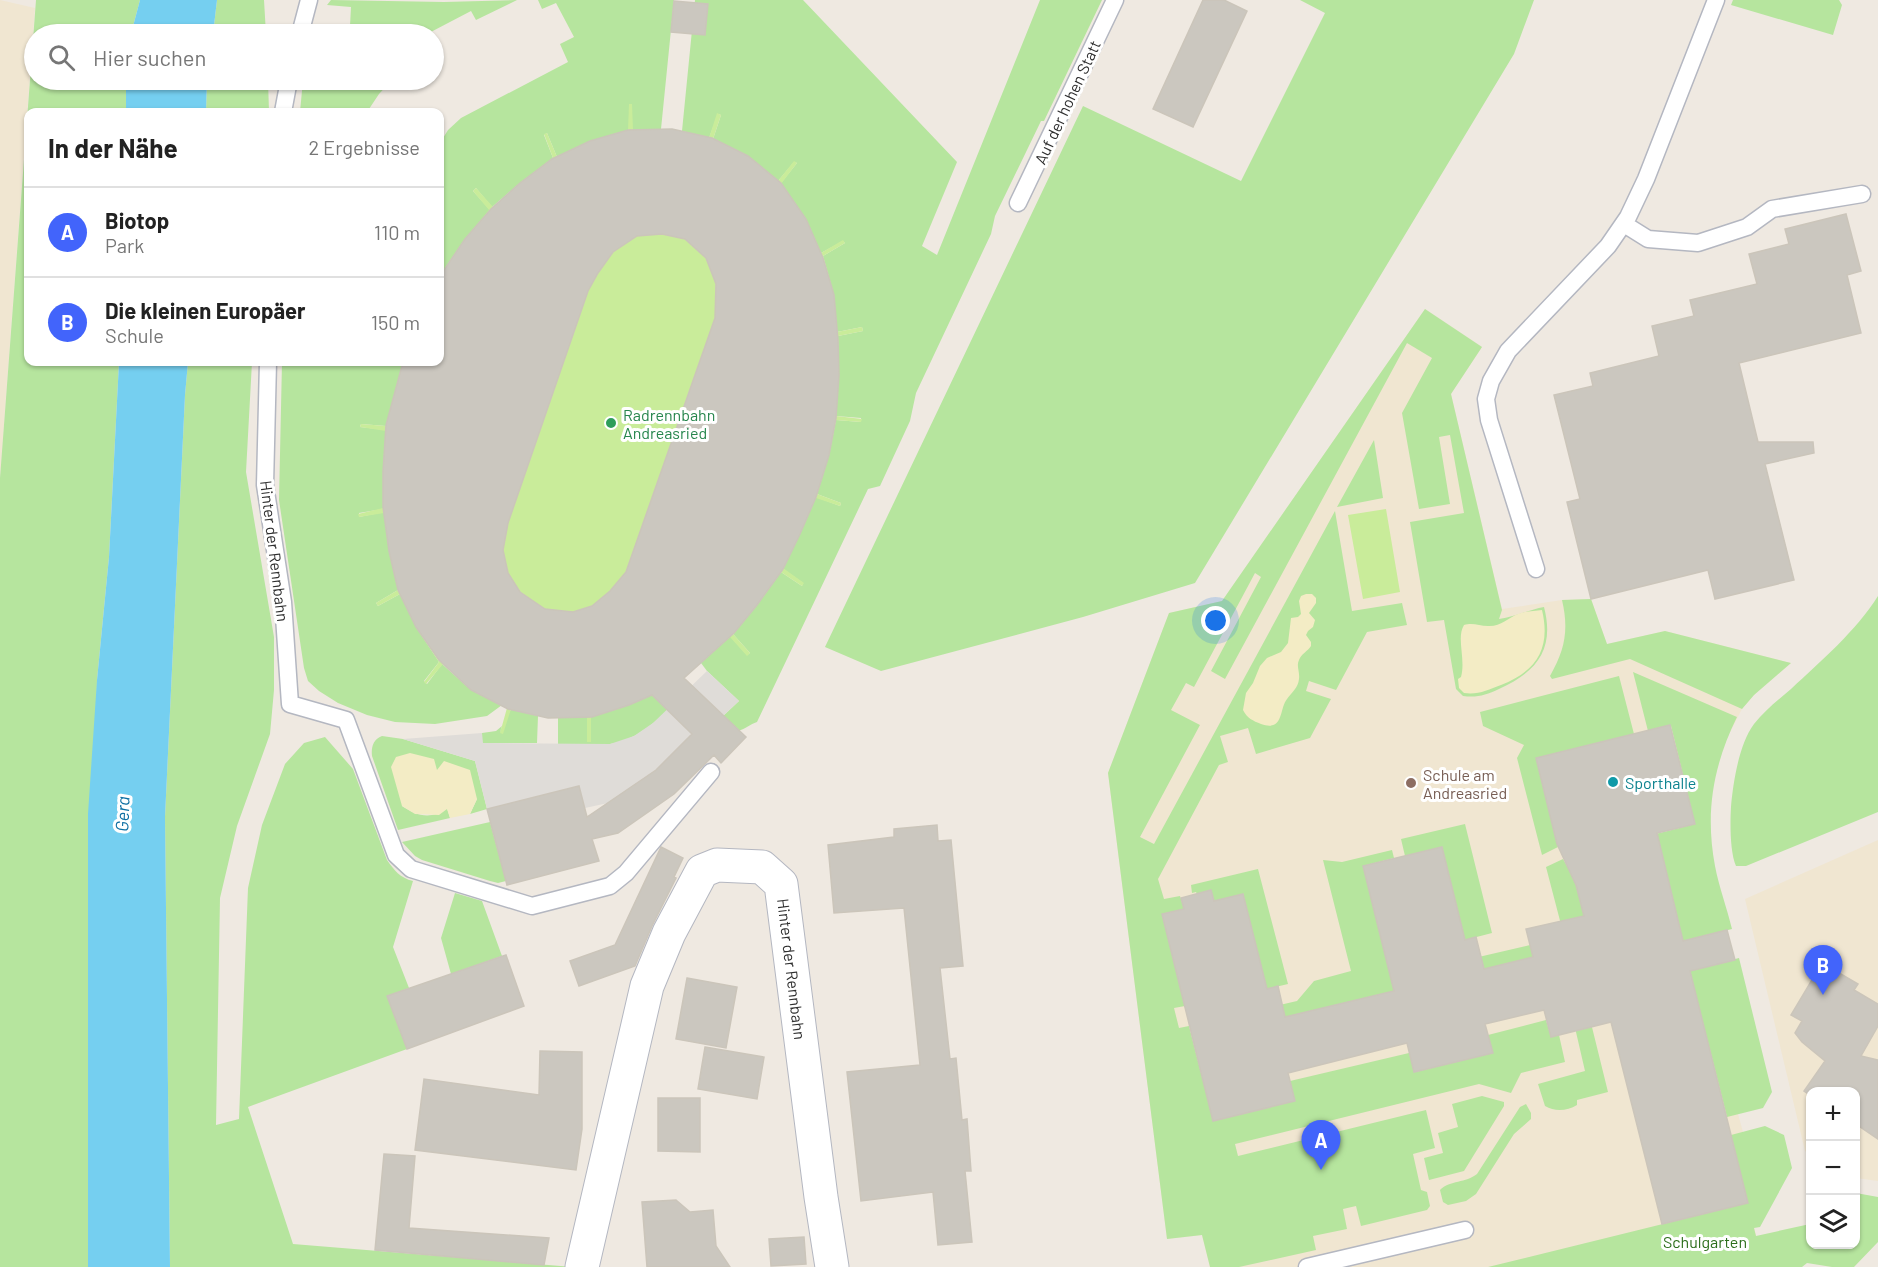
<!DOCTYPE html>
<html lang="de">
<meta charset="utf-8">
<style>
body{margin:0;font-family:Barlow,sans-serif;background:#f6f6f6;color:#222}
.controls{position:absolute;right:18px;bottom:18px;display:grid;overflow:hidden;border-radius:12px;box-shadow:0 2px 4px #0004}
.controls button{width:54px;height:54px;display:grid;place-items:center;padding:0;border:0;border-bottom:2px solid #e0e0e0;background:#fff;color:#222;font:30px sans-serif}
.you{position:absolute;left:1216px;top:621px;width:21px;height:21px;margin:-15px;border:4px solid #fff;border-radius:50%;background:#1a73e8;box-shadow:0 0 0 9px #1a73e833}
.badge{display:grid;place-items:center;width:39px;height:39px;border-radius:50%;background:#4264fb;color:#fff;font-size:20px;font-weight:700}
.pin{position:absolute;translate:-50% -50px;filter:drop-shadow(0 2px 3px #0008)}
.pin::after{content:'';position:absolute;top:32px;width:21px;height:18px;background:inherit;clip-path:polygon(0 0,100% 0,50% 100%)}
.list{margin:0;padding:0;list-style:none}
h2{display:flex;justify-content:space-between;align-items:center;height:78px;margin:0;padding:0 24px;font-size:26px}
h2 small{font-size:20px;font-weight:400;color:#767676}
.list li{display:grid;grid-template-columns:39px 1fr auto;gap:18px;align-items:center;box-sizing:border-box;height:90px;padding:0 24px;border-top:2px solid #e0e0e0}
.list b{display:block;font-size:22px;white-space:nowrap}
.list p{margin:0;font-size:20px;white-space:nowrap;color:#767676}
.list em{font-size:20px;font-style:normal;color:#767676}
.icon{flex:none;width:33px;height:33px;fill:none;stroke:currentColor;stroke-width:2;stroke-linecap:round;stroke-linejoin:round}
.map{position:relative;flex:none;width:1878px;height:1267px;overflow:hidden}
.search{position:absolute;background:#fff;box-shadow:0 2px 4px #0004;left:24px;top:24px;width:420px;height:66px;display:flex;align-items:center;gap:15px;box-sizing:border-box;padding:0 21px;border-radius:33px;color:#767676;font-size:22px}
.panel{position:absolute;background:#fff;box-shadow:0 2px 4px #0004;left:24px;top:108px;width:420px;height:258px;border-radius:12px}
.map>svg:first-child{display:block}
</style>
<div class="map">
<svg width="1878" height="1267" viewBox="0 0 1878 1267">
<rect width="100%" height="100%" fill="#efe9e1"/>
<path fill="#f0e6d1" d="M 0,0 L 35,8 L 0,478 Z
M 1425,309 L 1482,347 L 1451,394 L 1502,609 L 1562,600 L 1591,599 L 1607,644 L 1665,631 L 1791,663 L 1754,695 L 1742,709 L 1725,742 L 1717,768 L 1712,793 L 1710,815 L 1668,881 L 1683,941 L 1727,930 L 1735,960 L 1727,1116 L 1738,1114 L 1743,1132 L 1731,1136 L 1764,1267 L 1210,1267 L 1202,1235 L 1167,1239 L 1108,773 L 1169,613 L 1222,601 Z
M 1878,840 L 1878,1181 L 1856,1178 L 1856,1092 L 1810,1092 L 1810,1155 L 1805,1151 L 1745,899 Z"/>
<path fill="#b6e59e" d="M 36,0 L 140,0 L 131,34 L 34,34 L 34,80 L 126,80 L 126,112 L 28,112 L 28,362 L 119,362 L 109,557 L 97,680 L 88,1267 L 0,1267 L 0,478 Z
M 217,0 L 264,0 L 266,34 L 213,34 Z
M 331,0 L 444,2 L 517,0 L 476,20 L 471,11 L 427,34 L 316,34 L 319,24 L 350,26 L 351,7 L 327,5 Z
M 538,0 L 674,0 L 661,129 L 632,130 L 632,104 L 629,104 L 629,130 L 590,141 L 557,157 L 547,133 L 544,135 L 553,158 L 520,183 L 492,207 L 476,188 L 473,191 L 490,210 L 465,239 L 443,271 L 440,269 L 440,143 L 448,130 L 461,118 L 568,62 L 560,44 L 574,37 L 556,3 L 542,9 Z
M 695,0 L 803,0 L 957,162 L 922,246 L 937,255 L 1040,0 L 1102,0 L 1044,121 L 1041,121 L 995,216 L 991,234 L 916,393 L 910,421 L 880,486 L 868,489 L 757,722 C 750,724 746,729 738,731 L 723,716 L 739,701 L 707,671 L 701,663 L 730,636 L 747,655 L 750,653 L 733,634 L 757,605 L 781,572 L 802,586 L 803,583 L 783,569 L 816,497 L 840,506 L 841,503 L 817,494 L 829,455 L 836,420 L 861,422 L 861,418 L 836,416 L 839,375 L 838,336 L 863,331 L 862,327 L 837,332 L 834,295 L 823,256 L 845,243 L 843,241 L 821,253 L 806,219 L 781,183 L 797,163 L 794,162 L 778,181 L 713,139 L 721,115 L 718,114 L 709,138 L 682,131 Z
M 1300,0 L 1534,0 L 1514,54 L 1195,583 L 1083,617 L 881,671 L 825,647 L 1083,106 L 1241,181 L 1325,13 Z
M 1733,0 L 1839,0 L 1842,5 L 1833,35 L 1731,5 Z
M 207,80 L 268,80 L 269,112 L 206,112 Z
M 303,80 L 392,80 L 379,94 L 367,112 L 300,112 Z
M 1425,309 L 1482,347 L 1451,394 L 1502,610 L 1499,619 C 1514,617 1528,610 1544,607 C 1555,649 1537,672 1499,689 C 1486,695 1477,698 1463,696 L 1456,689 L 1444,620 L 1427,622 L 1410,522 L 1464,513 L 1450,435 L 1439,437 L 1450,504 L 1419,509 L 1402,413 L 1432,358 L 1407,343 L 1225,679 L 1211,671 L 1261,577 L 1255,573 L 1194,687 L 1186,683 L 1171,710 L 1200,725 L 1140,837 L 1154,844 L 1335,511 L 1352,611 L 1402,603 L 1407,625 L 1367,632 L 1336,690 L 1309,681 L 1306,691 L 1331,699 L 1310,738 L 1256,754 L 1248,728 L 1220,736 L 1228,762 L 1219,765 L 1158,879 L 1164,899 L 1180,896 L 1184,909 L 1162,914 L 1185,1006 L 1174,1008 L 1179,1028 L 1189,1026 L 1213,1120 L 1290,1081 L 1409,1053 L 1415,1072 L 1492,1053 L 1488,1035 L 1546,1020 L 1551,1037 L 1559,1035 L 1565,1062 L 1521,1073 L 1511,1093 L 1479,1084 L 1235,1144 L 1238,1156 L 1426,1110 L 1435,1148 L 1413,1154 L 1421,1190 L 1427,1192 L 1430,1206 L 1427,1210 L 1361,1226 L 1356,1206 L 1343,1209 L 1347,1229 L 1313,1236 L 1316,1250 L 1239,1267 L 1210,1267 L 1202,1235 L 1167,1239 L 1108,773 L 1169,613 L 1222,601 Z
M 188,362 L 252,362 L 246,472 L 274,637 L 274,690 L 270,734 L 237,826 L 220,898 L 216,1125 L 239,1119 L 248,888 L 262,825 L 285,764 L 304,743 L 325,737 L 353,769 L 387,860 C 394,870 400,878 413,881 L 393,947 L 409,988 L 388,996 L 407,1049 L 248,1107 L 293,1244 L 573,1267 L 170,1267 L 165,817 L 185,395 Z
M 282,362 L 403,362 L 386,426 L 361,424 L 360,427 L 386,430 L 383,472 L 383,509 L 359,513 L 359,517 L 384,512 L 398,590 L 376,603 L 378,606 L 400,594 L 416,627 L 439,662 L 424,681 L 427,684 L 442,664 L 471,690 L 502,705 L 487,716 L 435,724 L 395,722 L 367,715 L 338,703 L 319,691 L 308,681 L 304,668 L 279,500 Z
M 1374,440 L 1383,498 L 1337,507 Z
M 1878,596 L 1878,812 L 1746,866 L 1736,866 C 1730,852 1730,824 1731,807 C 1733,783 1739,744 1754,724 C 1764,711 1778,700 1791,689 C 1822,660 1855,632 1878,596 Z
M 1591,599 L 1607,644 L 1665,631 L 1791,663 L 1754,695 L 1742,709 L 1630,659 L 1552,679 L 1550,676 C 1565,650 1569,630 1562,600 Z
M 1633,672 L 1737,717 C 1713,766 1705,812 1715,866 C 1719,887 1727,908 1732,929 L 1683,941 L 1668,881 L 1632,840 L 1695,824 L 1671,726 L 1648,731 Z
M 1619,676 L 1634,734 L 1556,839 L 1558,847 L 1542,855 L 1517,758 L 1524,745 L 1483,726 L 1480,712 Z
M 666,688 L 673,706 C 655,722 635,741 610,744 C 593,746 574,744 558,744 L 558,718 L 587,717 L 587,742 L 591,742 L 591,717 L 629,705 Z
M 511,709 L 538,716 L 537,743 L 482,743 L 482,733 L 496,731 L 502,726 L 500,732 Z
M 382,736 L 403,739 L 475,761 L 487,809 L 470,814 L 477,799 L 437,770 L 402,806 C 417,816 431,820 447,808 L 450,818 L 398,830 L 372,756 C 371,748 373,739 382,736 Z
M 490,822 L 506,881 L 498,883 L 490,881 L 422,860 L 415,856 L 402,842 Z
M 1465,824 L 1492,933 L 1465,940 L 1442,847 L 1405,856 L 1401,839 Z
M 1392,850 L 1394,858 L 1363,866 L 1394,991 L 1275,1020 L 1271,1007 L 1297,1001 L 1314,981 L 1351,971 L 1323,860 L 1342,862 Z
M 1563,859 L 1567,866 L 1577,862 L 1592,943 L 1564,936 L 1546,867 Z
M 1258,869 L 1288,984 L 1267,989 L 1243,894 L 1214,901 L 1211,890 L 1197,894 L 1196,892 L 1192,893 L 1191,885 Z
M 455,893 L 482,901 L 502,956 L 451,974 L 441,938 Z
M 1530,945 L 1533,957 L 1473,972 L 1470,959 Z
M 1739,958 L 1772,1092 L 1763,1108 L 1727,1117 L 1690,971 Z
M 1589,1015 L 1608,1092 L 1577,1100 L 1577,1105 C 1567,1111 1555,1112 1545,1106 L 1538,1084 L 1585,1071 L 1573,1019 Z
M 1482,1096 L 1504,1102 L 1504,1106 L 1464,1171 L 1429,1180 L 1424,1158 L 1443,1153 L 1438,1133 L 1458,1127 L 1452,1104 Z
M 1526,1104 L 1531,1113 L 1531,1119 L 1514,1134 L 1476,1194 L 1466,1201 L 1448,1205 L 1443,1202 L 1440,1190 C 1450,1180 1466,1183 1477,1174 L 1520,1107 Z
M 1765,1126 L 1784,1135 L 1792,1168 L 1760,1227 L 1754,1228 L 1756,1236 L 1810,1224 L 1810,1244 L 1856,1244 L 1856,1193 L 1878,1197 L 1878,1242 L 1854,1267 L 1832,1267 L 1807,1263 L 1802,1267 L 1488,1267 L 1748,1203 L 1731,1135 Z"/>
<path fill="#f3ecc5" d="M 1306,594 L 1312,594 L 1316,598 L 1316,603 L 1309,613 L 1315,620 L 1313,627 L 1308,631 L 1306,635 L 1311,642 L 1311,646 C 1308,651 1301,654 1299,660 C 1296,666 1300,672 1299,679 C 1298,688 1292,692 1287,699 C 1279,709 1284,732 1261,724 C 1253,721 1247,718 1243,710 L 1246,693 L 1253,683 L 1260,666 L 1267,658 L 1281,652 L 1288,643 L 1291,618 L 1298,617 L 1301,614 L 1299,601 L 1301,596 Z
M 1542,610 C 1551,648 1537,671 1501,685 C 1488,690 1478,695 1464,693 L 1459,688 L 1458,679 L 1461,677 C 1466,659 1456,638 1464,625 C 1473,622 1479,626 1488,626 C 1500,627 1508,618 1518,614 C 1526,611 1534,611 1542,610 Z
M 410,753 L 434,759 L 437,770 L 444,761 L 470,770 L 477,799 L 470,814 L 450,818 L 447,809 L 439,815 L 415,814 L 402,806 L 391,767 L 396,757 Z"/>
<path fill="#c9ec9a" d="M 629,104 L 632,104 L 633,130 L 672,129 L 709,138 L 717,113 L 721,115 L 713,139 L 778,181 L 794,161 L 797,163 L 781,184 L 806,219 L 821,253 L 843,240 L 845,243 L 823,256 L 834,295 L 837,332 L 862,327 L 863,331 L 838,336 L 839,375 L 836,416 L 862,419 L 861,422 L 836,420 L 829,455 L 817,494 L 841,503 L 840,506 L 816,498 L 783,568 L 804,583 L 802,586 L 781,572 L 757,605 L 733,634 L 750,653 L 747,656 L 730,637 C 710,655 689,675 665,689 C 642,701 617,709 591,717 L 591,742 L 587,742 L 587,717 L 548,718 L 511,709 L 503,734 L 500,733 L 507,708 L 471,690 L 443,664 L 426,684 L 424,682 L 439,662 L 416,627 L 400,594 L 378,606 L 376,603 L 398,590 L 384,513 L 359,517 L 358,514 L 383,508 L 383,472 L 386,431 L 360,427 L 361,424 L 386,426 L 403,362 L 440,362 L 440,269 L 443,271 L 465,239 L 489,210 L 473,191 L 476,188 L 493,207 L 520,183 L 553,158 L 544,134 L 547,133 L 557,157 L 590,141 L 628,130 Z
M 1386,509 L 1400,592 L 1363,599 L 1348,515 Z"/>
<path fill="#dfdcd8" d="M 707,671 L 739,701 L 723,716 L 700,694 L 676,718 L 692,734 L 656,770 L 608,803 L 585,808 L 578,786 L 487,809 L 475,761 L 403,739 L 482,733 L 483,743 L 610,744 L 634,736 L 653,723 Z"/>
<path fill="#75cff0" d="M 140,0 L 217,0 L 213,34 L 131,34 Z
M 126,80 L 207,80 L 206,112 L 126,112 Z
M 119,362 L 188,362 L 185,395 L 165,817 L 170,1267 L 88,1267 L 88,814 L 97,680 L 109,557 Z"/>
<path fill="#cbc7bf" stroke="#cbc5ba" stroke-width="1.5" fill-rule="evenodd" d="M 1203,0 L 1224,0 L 1247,11 L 1193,127 L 1153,109 Z
M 674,1 L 708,4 L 705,35 L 671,32 Z
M 672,129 L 712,138 L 748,156 L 781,183 L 806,219 L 823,258 L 834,295 L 838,340 L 839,375 L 836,418 L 829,455 L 816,497 L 800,534 L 783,569 L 757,605 L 734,633 L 684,678 L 746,737 L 721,763 L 714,755 L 674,794 L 618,833 L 592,839 L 599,861 L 507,885 L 487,809 L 579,786 L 587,817 L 656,770 L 692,734 L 652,695 L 629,705 L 592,717 L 548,718 L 508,709 L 471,690 L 439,660 L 416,627 L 398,590 L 389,551 L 383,507 L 383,472 L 386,425 L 403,362 L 440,362 L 440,276 L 465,239 L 491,209 L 520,183 L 552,159 L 590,141 L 628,130 ZM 662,234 L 685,239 L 706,258 L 716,284 L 715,318 L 626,572 L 610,591 L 592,606 L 573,612 L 545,609 L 520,592 L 508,573 L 503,550 L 508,523 L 588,291 L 598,273 L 613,252 L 637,236 Z
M 1846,214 L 1861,271 L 1847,275 L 1861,333 L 1739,363 L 1758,442 L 1813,442 L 1814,453 L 1765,464 L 1794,580 L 1715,599 L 1708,570 L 1591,599 L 1567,502 L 1580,499 L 1554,395 L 1593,386 L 1590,373 L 1659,356 L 1652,326 L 1694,316 L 1690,300 L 1757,284 L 1749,254 L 1789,244 L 1785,229 Z
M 1670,725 L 1695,824 L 1657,833 L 1683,941 L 1727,930 L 1735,960 L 1690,971 L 1748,1203 L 1662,1224 L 1611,1022 L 1551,1037 L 1544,1010 L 1485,1024 L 1493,1053 L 1414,1072 L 1407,1043 L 1288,1073 L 1295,1101 L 1213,1121 L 1162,914 L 1184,909 L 1181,898 L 1211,890 L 1214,901 L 1243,894 L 1267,989 L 1278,986 L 1285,1017 L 1394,991 L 1363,866 L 1442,847 L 1465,940 L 1476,937 L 1484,969 L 1533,957 L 1526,929 L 1584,916 L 1576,885 L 1557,844 L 1536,758 Z
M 937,825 L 938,841 L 951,840 L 963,966 L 940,968 L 950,1059 L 956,1058 L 962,1120 L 967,1119 L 971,1171 L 965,1171 L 972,1242 L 938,1245 L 933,1192 L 861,1201 L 847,1072 L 920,1065 L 904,908 L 834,913 L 828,845 L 894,837 L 894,829 Z
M 661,847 L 683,858 L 674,877 L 676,878 L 652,926 L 635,966 L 579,986 L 570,961 L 615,945 Z
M 506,955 L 524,1006 L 407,1049 L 387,996 Z
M 1822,963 L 1858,984 L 1854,990 L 1878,1004 L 1878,1026 L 1861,1056 L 1878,1060 L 1878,1139 L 1856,1124 L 1856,1092 L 1810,1092 L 1810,1095 L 1804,1091 L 1825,1061 L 1802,1042 L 1795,1033 L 1802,1021 L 1791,1015 Z
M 687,978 L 737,987 L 726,1048 L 676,1039 Z
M 705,1047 L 764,1057 L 757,1099 L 698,1089 Z
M 540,1051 L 582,1052 L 582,1129 L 576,1170 L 415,1150 L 424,1079 L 539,1095 Z
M 658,1098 L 700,1098 L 700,1152 L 658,1151 Z
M 384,1154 L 415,1156 L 409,1228 L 549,1238 L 544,1265 L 375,1250 Z
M 676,1200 L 690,1212 L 713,1210 L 716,1246 L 730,1267 L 647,1267 L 642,1202 Z
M 804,1237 L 806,1264 L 771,1266 L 769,1239 Z"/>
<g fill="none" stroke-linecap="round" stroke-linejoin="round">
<g stroke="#b4b7c1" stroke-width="19">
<path id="lane" d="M 300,34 L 309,0
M 283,112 L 289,80
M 1018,203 L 1115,0
M 1624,224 L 1648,239 L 1698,243 L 1747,227 L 1772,209 L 1862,194
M 268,362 L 265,485 L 283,602 L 290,704 L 346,720 L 396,855 L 411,869 L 532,906 L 610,886 L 626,873 L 711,772
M 1536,569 L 1489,420 L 1486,399 L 1491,381 L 1508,351 L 1608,246 L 1628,217 L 1646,179 L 1716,0
M 1307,1267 L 1465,1230"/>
</g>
<g stroke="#b4b7c1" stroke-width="35">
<path id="street" d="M 582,1267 L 647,986 L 669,933 L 702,871 L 717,865 L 762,867 L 781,884 L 821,1197 L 832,1267"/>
</g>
<use href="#lane" stroke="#fff" stroke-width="16"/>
<use href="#street" stroke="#fff" stroke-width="33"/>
</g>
<circle fill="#2e9e5b" stroke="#fff" stroke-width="2" cx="611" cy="423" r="6"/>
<circle fill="#0f9aa8" stroke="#fff" stroke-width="2" cx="1613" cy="782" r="6"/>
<circle fill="#8d6e63" stroke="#fff" stroke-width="2" cx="1411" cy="783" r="6"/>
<g text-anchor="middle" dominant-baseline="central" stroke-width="6" stroke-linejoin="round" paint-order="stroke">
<g font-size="16" fill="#2e2e2e" stroke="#fff">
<text transform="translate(1067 102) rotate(-65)">Auf der hohen Statt</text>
<text transform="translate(275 551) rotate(83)">Hinter der Rennbahn</text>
<text transform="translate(792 969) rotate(83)">Hinter der Rennbahn</text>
</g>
<g font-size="16" fill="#27864d" stroke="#fff" text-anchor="start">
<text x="623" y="414">Radrennbahn<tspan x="623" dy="18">Andreasried</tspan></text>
</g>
<g font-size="16" fill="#785e54" stroke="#fff" text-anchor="start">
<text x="1423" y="774">Schule am<tspan x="1423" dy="18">Andreasried</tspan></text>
</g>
<g font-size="16" fill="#0d838f" stroke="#fff" text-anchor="start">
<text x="1625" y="782">Sporthalle</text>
</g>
<g font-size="16" fill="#2c6e1b" stroke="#fff">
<text x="1705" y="1241">Schulgarten</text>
</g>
<g font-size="18" font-style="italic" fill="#0d6fa3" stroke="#fff">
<text transform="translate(122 814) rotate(-88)">Gera</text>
</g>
</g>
</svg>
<div class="controls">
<button>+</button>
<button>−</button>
<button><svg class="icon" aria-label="layers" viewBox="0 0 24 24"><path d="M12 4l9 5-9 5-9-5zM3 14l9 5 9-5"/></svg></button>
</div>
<div class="you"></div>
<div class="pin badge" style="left:1321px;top:1170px">A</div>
<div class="pin badge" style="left:1823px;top:995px">B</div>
<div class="search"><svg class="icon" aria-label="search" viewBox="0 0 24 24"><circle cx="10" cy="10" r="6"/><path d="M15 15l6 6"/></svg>Hier suchen</div>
<section class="panel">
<h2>In der Nähe<small>2 Ergebnisse</small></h2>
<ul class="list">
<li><span class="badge">A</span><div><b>Biotop</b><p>Park</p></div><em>110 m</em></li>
<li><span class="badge">B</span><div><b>Die kleinen Europäer</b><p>Schule</p></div><em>150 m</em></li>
</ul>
</section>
</div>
